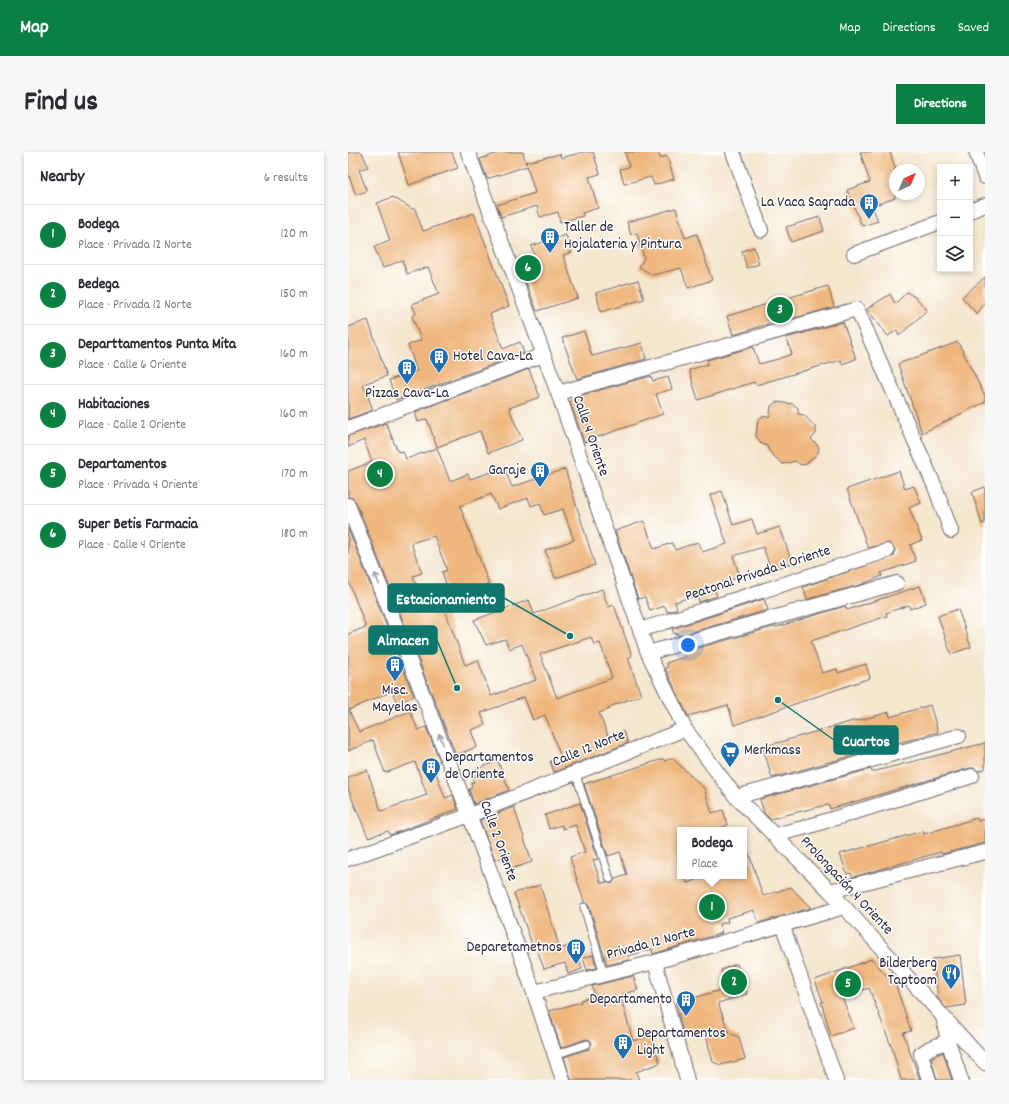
<!DOCTYPE html>
<meta charset="utf-8">
<style>
body{margin:0;font-family:Dekko,sans-serif;background:#f7f7f7;color:#2b2b33}
.controls{position:absolute;right:12px;top:12px;display:grid;overflow:hidden;border-radius:0px;box-shadow:0 2px 6px #0003}
.controls button{width:36px;height:36px;display:grid;place-items:center;padding:0;border:0;border-bottom:1px solid #e1e1e2;background:#fff;color:#2b2b33;font:20px sans-serif}
.compass{position:absolute;left:541px;top:12px;width:36px;height:36px;border-radius:50%;background:#fff;box-shadow:0 2px 6px #0003;rotate:44deg}
.you{position:absolute;left:340px;top:493px;width:14px;height:14px;margin:-10px;border:3px solid #fff;border-radius:50%;background:#1a73e8;box-shadow:0 0 0 6px #1a73e833}
.badge{display:grid;place-items:center;width:26px;height:26px;border-radius:50%;background:#0b8043;color:#fff;font-size:13px;font-weight:700}
.pin{position:absolute;translate:-50% -50%;border:2px solid #fff;box-shadow:0 1px 4px #0006}
.popup{position:absolute;left:329px;top:675px;width:70px;height:52px;box-sizing:border-box;display:grid;place-content:center;border-radius:0px;background:#fff;filter:drop-shadow(0 1px 3px #0005);font-size:13px;white-space:nowrap;color:#7c7c81}
.popup b{font-size:15px;color:#2b2b33}
.popup::after{content:'';position:absolute;left:50%;top:100%;margin-left:-8px;border:8px solid transparent;border-top-color:#fff}
.list{margin:0;padding:0;list-style:none}
h2{display:flex;justify-content:space-between;align-items:center;height:52px;margin:0;padding:0 16px;font-size:17px}
h2 small{font-size:13px;font-weight:400;color:#7c7c81}
.list li{display:grid;grid-template-columns:26px 1fr auto;gap:12px;align-items:center;box-sizing:border-box;height:60px;padding:0 16px;border-top:1px solid #e1e1e2}
.list b{display:block;font-size:15px;white-space:nowrap}
.list p{margin:0;font-size:13px;white-space:nowrap;color:#7c7c81}
.list em{font-size:13px;font-style:normal;color:#7c7c81}
.icon{flex:none;width:22px;height:22px;fill:none;stroke:currentColor;stroke-width:2;stroke-linecap:round;stroke-linejoin:round}
.map{position:relative;flex:none;width:637px;height:928px;overflow:hidden;border-radius:0px}
header{display:flex;align-items:center;gap:24px;box-sizing:border-box;height:56px;padding:0 20px;background:#0b8043;color:#fff}
header strong{font-size:19px}
nav{display:flex;gap:22px;margin-inline-start:auto;font-size:14px}
.intro{display:flex;align-items:center;justify-content:space-between;box-sizing:border-box;height:96px;padding:0 24px}
h1{margin:0;font-size:28px}
.button{padding:10px 18px;border-radius:0px;background:#0b8043;color:#fff;font-size:14px;font-weight:700}
main{display:flex;gap:24px;padding:0 24px}
aside{flex:1;background:#fff;border-radius:0px;box-shadow:0 2px 6px #0003}
.map>svg:first-child{display:block}
</style>
<header>
<strong>Map</strong>
<nav><a>Map</a><a>Directions</a><a>Saved</a></nav>
</header>
<div class="intro"><h1>Find us</h1><a class="button">Directions</a></div>
<main>
<aside>
<h2>Nearby<small>6 results</small></h2>
<ul class="list">
<li><span class="badge">1</span><div><b>Bodega</b><p>Place · Privada 12 Norte</p></div><em>120 m</em></li>
<li><span class="badge">2</span><div><b>Bedega</b><p>Place · Privada 12 Norte</p></div><em>150 m</em></li>
<li><span class="badge">3</span><div><b>Departtamentos Punta Mita</b><p>Place · Calle 6 Oriente</p></div><em>160 m</em></li>
<li><span class="badge">4</span><div><b>Habitaciones</b><p>Place · Calle 2 Oriente</p></div><em>160 m</em></li>
<li><span class="badge">5</span><div><b>Departamentos</b><p>Place · Privada 4 Oriente</p></div><em>170 m</em></li>
<li><span class="badge">6</span><div><b>Super Betis Farmacia</b><p>Place · Calle 4 Oriente</p></div><em>180 m</em></li>
</ul>
</aside>
<div class="map">
<svg width="637" height="928" viewBox="0 0 637 928">
<rect width="100%" height="100%" fill="#fff"/>
<filter id="ink" filterUnits="userSpaceOnUse"><feTurbulence type="fractalNoise" baseFrequency=".025" numOctaves="2"/><feDisplacementMap in="SourceGraphic" scale="8" xChannelSelector="R" yChannelSelector="G"/><feConvolveMatrix kernelMatrix="1 2 1 2 8 2 1 2 1" color-interpolation-filters="sRGB"/></filter>
<filter id="wash" filterUnits="userSpaceOnUse"><feTurbulence type="fractalNoise" baseFrequency=".012" numOctaves="4" result="noise"/><feDisplacementMap in="SourceGraphic" scale="16" xChannelSelector="R" yChannelSelector="G"/><feGaussianBlur stdDeviation="0.9" result="paint"/><feColorMatrix in="noise" values="0 0 0 0 0 0 0 0 0 0 0 0 0 0 0 0 0 1.4 0 .05"/><feComposite in="paint" operator="in"/></filter>
<g filter="url(#wash)">
<rect width="100%" height="100%" fill="#f5e6ce"/>
<g id="blocks">
<path fill="#efb77e" fill-rule="evenodd" d="M 0,0 L 14,0 L 20,15 L 11,18 L 19,39 L 8,43 L 0,21 Z
M 50,0 L 104,0 L 110,16 L 61,33 Z
M 154,0 L 175,0 L 178,12 L 178,10 L 212,2 L 213,6 L 235,0 L 245,0 L 252,22 L 241,25 L 250,56 L 234,61 L 235,64 L 212,70 L 210,60 L 192,65 L 189,54 L 153,65 L 149,53 L 187,41 L 179,14 L 139,27 L 132,7 Z
M 277,0 L 310,0 L 312,6 L 319,4 L 326,27 L 306,33 L 303,25 L 276,32 L 272,17 L 281,15 Z
M 512,0 L 542,0 L 547,16 L 547,46 L 524,54 L 530,69 L 514,74 L 499,38 L 522,30 Z
M 45,45 L 64,57 L 67,57 L 75,79 L 126,61 L 161,154 L 142,162 L 155,197 L 172,190 L 176,201 L 48,248 L 41,228 L 69,219 L 60,193 L 73,188 L 64,164 L 68,162 L 64,152 L 91,142 L 80,115 L 59,122 L 54,108 L 35,116 L 26,95 L 42,89 L 29,51 Z
M 328,56 L 337,86 L 349,82 L 364,128 L 340,136 L 333,116 L 305,123 L 291,115 L 296,106 L 289,81 L 283,83 L 279,70 Z
M 472,65 L 476,79 L 443,90 L 438,75 Z
M 218,83 L 224,100 L 215,103 L 230,146 L 189,159 L 170,110 L 187,105 L 183,94 Z
M 406,95 L 411,112 L 399,116 L 394,99 Z
M 637,125 L 637,151 L 629,162 L 614,145 Z
M 290,128 L 296,147 L 253,160 L 248,141 Z
M 480,134 L 486,155 L 433,170 L 433,168 L 385,183 L 379,164 Z
M 559,140 L 569,147 L 579,158 L 551,184 L 549,178 L 540,184 L 519,157 L 542,142 L 547,152 Z
M 20,168 L 39,224 L 15,232 L 25,258 L 0,267 L 0,175 Z
M 495,170 L 508,207 L 494,212 L 493,208 L 408,233 L 406,230 L 350,248 L 341,218 L 360,212 L 359,208 L 405,195 L 411,212 L 430,207 L 444,202 L 438,186 Z
M 236,179 L 244,204 L 294,191 L 298,207 L 229,227 L 214,186 Z
M 610,190 L 637,244 L 637,250 L 574,281 L 550,212 Z
M 181,217 L 192,245 L 161,256 L 174,288 L 140,301 L 132,279 L 89,295 L 79,267 L 70,270 L 67,260 Z
M 303,224 L 305,229 L 320,225 L 324,237 L 308,242 L 315,262 L 236,290 L 222,249 L 234,243 Z
M 428,250 L 445,252 L 450,256 L 450,262 L 456,263 L 468,276 L 468,282 L 463,287 L 471,295 L 470,301 L 457,313 L 451,312 L 448,309 L 434,312 L 421,299 L 419,294 L 413,291 L 408,284 L 410,268 L 414,265 L 422,264 L 423,254 Z
M 38,271 L 50,300 L 55,299 L 58,307 L 89,296 L 102,329 L 120,322 L 122,327 L 156,316 L 164,335 L 217,317 L 247,413 L 207,426 L 197,398 L 226,388 L 215,357 L 196,363 L 192,351 L 183,354 L 180,346 L 150,357 L 143,342 L 112,354 L 141,432 L 103,446 L 94,420 L 99,418 L 86,384 L 63,391 L 74,421 L 65,424 L 77,457 L 94,450 L 117,513 L 130,508 L 143,544 L 188,528 L 174,492 L 161,497 L 157,487 L 138,493 L 126,468 L 181,448 L 186,462 L 254,437 L 260,455 L 266,453 L 284,504 L 280,506 L 293,543 L 261,555 L 262,557 L 251,561 L 260,584 L 275,579 L 280,591 L 206,620 L 202,609 L 213,605 L 197,563 L 185,568 L 176,545 L 133,561 L 137,573 L 123,578 L 129,595 L 108,603 L 8,350 L 5,346 L 0,345 L 0,319 L 24,310 L 16,288 L 0,295 L 0,284 ZM 243,485 L 246,493 L 252,491 L 264,526 L 209,546 L 192,502 Z
M 551,319 L 557,337 L 566,334 L 573,351 L 561,356 L 574,388 L 562,393 L 568,409 L 533,421 L 534,424 L 512,433 L 459,447 L 455,435 L 546,404 L 547,397 L 541,391 L 520,396 L 499,337 Z
M 637,335 L 637,371 L 634,372 L 624,340 Z
M 374,339 L 385,373 L 404,367 L 409,382 L 432,375 L 444,411 L 423,418 L 415,395 L 385,404 L 392,425 L 365,433 L 369,444 L 351,450 L 349,443 L 327,450 L 329,457 L 319,460 L 317,454 L 302,459 L 297,445 L 290,447 L 267,379 L 296,369 L 306,397 L 324,391 L 327,398 L 350,390 L 354,400 L 379,392 L 362,343 Z
M 0,376 L 66,544 L 49,551 L 44,539 L 1,558 L 11,580 L 62,559 L 70,578 L 78,575 L 92,609 L 85,612 L 97,646 L 105,643 L 110,657 L 42,683 L 40,679 L 20,685 L 0,637 L 0,625 L 19,618 L 33,659 L 79,643 L 67,610 L 37,621 L 25,588 L 0,599 L 0,482 L 18,475 L 0,428 Z
M 572,434 L 578,451 L 562,457 L 561,453 L 538,461 L 539,464 L 463,489 L 474,521 L 489,517 L 490,521 L 518,512 L 522,526 L 386,573 L 380,553 L 340,564 L 317,516 L 320,515 L 318,511 L 337,505 L 336,500 L 425,475 L 429,475 L 497,454 L 499,458 Z
M 416,447 L 420,458 L 330,484 L 329,481 L 326,482 L 324,477 Z
M 610,457 L 623,495 L 603,502 L 590,464 Z
M 582,553 L 590,580 L 424,626 L 415,595 L 508,568 L 509,569 L 541,560 L 542,565 Z
M 637,591 L 637,617 L 630,619 L 626,616 L 622,616 L 482,657 L 481,653 L 474,654 L 422,667 L 416,661 L 412,647 L 523,617 L 524,620 Z
M 324,606 L 356,636 L 364,661 L 375,658 L 380,673 L 367,678 L 332,678 L 332,724 L 337,724 L 339,731 L 360,724 L 396,724 L 396,694 L 398,693 L 415,744 L 443,735 L 463,756 L 410,771 L 406,758 L 379,766 L 380,770 L 371,772 L 374,781 L 305,802 L 304,797 L 280,804 L 281,808 L 259,813 L 241,754 L 236,750 L 222,705 L 237,700 L 228,673 L 215,677 L 214,673 L 201,677 L 197,663 L 232,651 L 250,707 L 245,708 L 253,731 L 258,730 L 264,732 L 267,727 L 279,723 L 272,700 L 260,704 L 236,632 L 315,607 L 317,609 Z
M 150,609 L 161,638 L 126,652 L 121,637 L 124,636 L 123,631 L 126,630 L 124,625 L 128,624 L 126,618 Z
M 166,655 L 184,710 L 163,717 L 159,704 L 147,708 L 132,668 Z
M 629,666 L 630,669 L 637,667 L 637,691 L 594,702 L 593,700 L 505,725 L 503,721 L 499,722 L 492,702 L 575,679 L 576,682 Z
M 192,733 L 212,797 L 226,792 L 234,817 L 220,822 L 217,811 L 196,817 L 188,794 L 185,795 L 166,741 Z
M 245,803 L 249,816 L 239,818 L 235,806 Z
M 612,803 L 618,853 L 598,856 L 590,846 L 585,807 Z
M 524,807 L 548,834 L 563,879 L 555,881 L 572,928 L 553,928 L 545,899 L 521,836 L 494,845 L 506,876 L 483,884 L 473,850 L 475,850 L 467,828 Z
M 389,812 L 399,842 L 370,851 L 381,881 L 391,885 L 397,907 L 373,913 L 365,910 L 357,880 L 336,885 L 328,851 L 380,836 L 373,818 Z
M 285,824 L 290,838 L 272,843 L 285,889 L 303,883 L 312,911 L 288,920 L 291,928 L 223,928 L 216,905 L 241,897 L 244,891 L 242,888 L 238,887 L 213,896 L 201,859 L 233,850 L 233,848 L 247,844 L 244,834 Z
M 595,900 L 604,928 L 589,928 L 583,906 Z"/>
</g>
</g>
<g filter="url(#ink)">
<use href="#blocks" fill-opacity="0" stroke="#6c676e" stroke-width="1"/>
<g fill="none" stroke-linecap="round" stroke-linejoin="round">
<g stroke="#6c676e" stroke-width="9">
<path id="service" d="M 227,620 L 262,727
M 236,755 L 256,822
M 207,903 L 239,892"/>
</g>
<g stroke="#6c676e" stroke-width="16">
<path id="minor" d="M 120,0 L 210,241 L 300,501 L 337,577 L 388,645 L 482,739 L 637,911
M 385,0 L 413,78
M 628,0 L 637,25
M 622,59 L 637,53
M 506,102 L 592,70
M 210,241 L 509,157 L 587,335 L 603,379
M 0,276 L 195,203
M 0,353 C 75,543 152,733 215,928
M 292,478 L 539,399
M 300,501 L 549,431
M 388,645 L 611,584
M 426,683 L 455,676 L 624,624
M 0,707 L 122,663 L 337,577
M 482,739 L 637,700
M 434,772 L 488,928
M 307,810 L 339,928
M 186,840 L 307,810 L 496,755
M 595,865 L 600,889 L 613,928
M 581,928 L 573,902 L 582,896 L 600,889"/>
</g>
<use href="#service" stroke="#fff" stroke-width="7"/>
<use href="#minor" stroke="#fff" stroke-width="14"/>
</g>
<defs><path id="oneway-shaft" d="M-6 0H5M1.5-3L5.5 0L1.5 3" fill="none" stroke-width="1.6" stroke-linecap="round" stroke-linejoin="round"/></defs>
<g stroke="#9c9ca7">
<use href="#oneway-shaft" transform="translate(29 427) rotate(-112)"/>
<use href="#oneway-shaft" transform="translate(93 587) rotate(-112)"/>
</g>
</g>
<defs>
<g id="building-pin" transform="scale(1)"><path d="M0 17L-7.5 6A9.5 9.5 0 1 1 7.5 6Z" fill="#1f6fb2" stroke="#fff"/><path d="M-4-6H4V6H1V3H-1V6H-4ZM-2.5-4.3h1.7v1.8h-1.7ZM.8-4.3h1.7v1.8H.8ZM-2.5-1h1.7V.8h-1.7ZM.8-1h1.7V.8H.8Z" fill="#fff"/></g>
<g id="supermarket-pin" transform="scale(1)"><path d="M0 17L-7.5 6A9.5 9.5 0 1 1 7.5 6Z" fill="#1f6fb2" stroke="#fff"/><path d="M-6-5.5h2.5l.6 2H6L4.5 2H-2.5L-4.4-4H-6ZM-1.5 3.2a1.3 1.3 0 1 0 .1 0ZM3 3.2a1.3 1.3 0 1 0 .1 0Z" fill="#fff"/></g>
<g id="restaurant-pin" transform="scale(1)"><path d="M0 17L-7.5 6A9.5 9.5 0 1 1 7.5 6Z" fill="#1f6fb2" stroke="#fff"/><path d="M-5-6h1v4h1v-4h1v4h1v-4h1v5L-1.5 .5V6h-2V.5L-5-1ZM5-6V6H3V1.5H1.5Q1.5-4 5-6Z" fill="#fff"/></g>
</defs>
<g fill-rule="evenodd">
<use href="#building-pin" x="521" y="51"/>
<use href="#building-pin" x="202" y="85"/>
<use href="#building-pin" x="91" y="205"/>
<use href="#building-pin" x="59" y="216"/>
<use href="#building-pin" x="192" y="319"/>
<use href="#building-pin" x="47" y="513"/>
<use href="#supermarket-pin" x="382" y="599"/>
<use href="#building-pin" x="83" y="615"/>
<use href="#building-pin" x="228" y="796"/>
<use href="#restaurant-pin" x="603" y="821"/>
<use href="#building-pin" x="338" y="848"/>
<use href="#building-pin" x="275" y="891"/>
</g>
<g text-anchor="middle" dominant-baseline="central" stroke-width="3" stroke-linejoin="round" paint-order="stroke">
<g font-size="15" fill="#22223b" stroke="#fff" text-anchor="end">
<text x="507" y="51">La Vaca Sagrada</text>
<text x="216" y="76" text-anchor="start">Taller de<tspan x="216" dy="17">Hojalateria y Pintura</tspan></text>
<text x="105" y="205" text-anchor="start">Hotel Cava-La</text>
<text x="59" y="242" text-anchor="middle">Pizzas Cava-La</text>
<text x="178" y="319">Garaje</text>
<text x="47" y="539" text-anchor="middle">Misc.<tspan x="47" dy="17">Mayelas</tspan></text>
<text x="396" y="599" text-anchor="start">Merkmass</text>
<text x="97" y="606" text-anchor="start">Departamentos<tspan x="97" dy="17">de Oriente</tspan></text>
<text x="214" y="796">Deparetametnos</text>
<text x="589" y="812">Bilderberg<tspan x="589" dy="17">Taptoom</tspan></text>
<text x="324" y="848">Departamento</text>
<text x="289" y="882" text-anchor="start">Departamentos<tspan x="289" dy="17">Light</tspan></text>
</g>
<g font-size="15" fill="#22223b" stroke="#fff">
<text transform="translate(242 284) rotate(71)">Calle 4 Oriente</text>
<text transform="translate(410 422) rotate(-18)">Peatonal Privada 4 Oriente</text>
<text transform="translate(241 597) rotate(-22)">Calle 12 Norte</text>
<text transform="translate(150 689) rotate(70)">Calle 2 Oriente</text>
<text transform="translate(498 734) rotate(47)">Prolongación 4 Oriente</text>
<text transform="translate(303 792) rotate(-15)">Privada 12 Norte</text>
</g>
</g>
<path fill="none" stroke="#0f766e" stroke-width="1.5" d="M222 484L156 446M109 536L89 488M430 548L486 588"/>
<g fill="#0f766e" stroke="#fff" stroke-width="1.5">
<circle cx="222" cy="484" r="4"/>
<circle cx="109" cy="536" r="4"/>
<circle cx="430" cy="548" r="4"/>
</g>
<g fill="#0f766e" stroke="#0f766e" stroke-width="1.5">
<rect x="40" y="432" width="116" height="28" rx="4"/>
<rect x="21" y="474" width="68" height="28" rx="4"/>
<rect x="486" y="574" width="64" height="28" rx="4"/>
</g>
<g font-size="16" text-anchor="middle" font-weight="bold" fill="#fff">
<text x="98" y="452">Estacionamiento</text>
<text x="55" y="493">Almacen</text>
<text x="518" y="594">Cuartos</text>
</g>
</svg>
<div class="controls">
<button>+</button>
<button>−</button>
<button><svg class="icon" aria-label="layers" viewBox="0 0 24 24"><path d="M12 4l9 5-9 5-9-5zM3 14l9 5 9-5"/></svg></button>
</div>
<svg class="compass" viewBox="-18 -18 36 36"><path d="M0-13l5 13h-10z" fill="#e53935"/><path d="M0 13l5-13h-10z" fill="#7c7c81"/></svg>
<div class="you"></div>
<div class="pin badge" style="left:364px;top:755px">1</div>
<div class="popup"><b>Bodega</b>Place</div>
<div class="pin badge" style="left:386px;top:830px">2</div>
<div class="pin badge" style="left:432px;top:158px">3</div>
<div class="pin badge" style="left:32px;top:322px">4</div>
<div class="pin badge" style="left:500px;top:832px">5</div>
<div class="pin badge" style="left:180px;top:116px">6</div>
</div>
</main>
